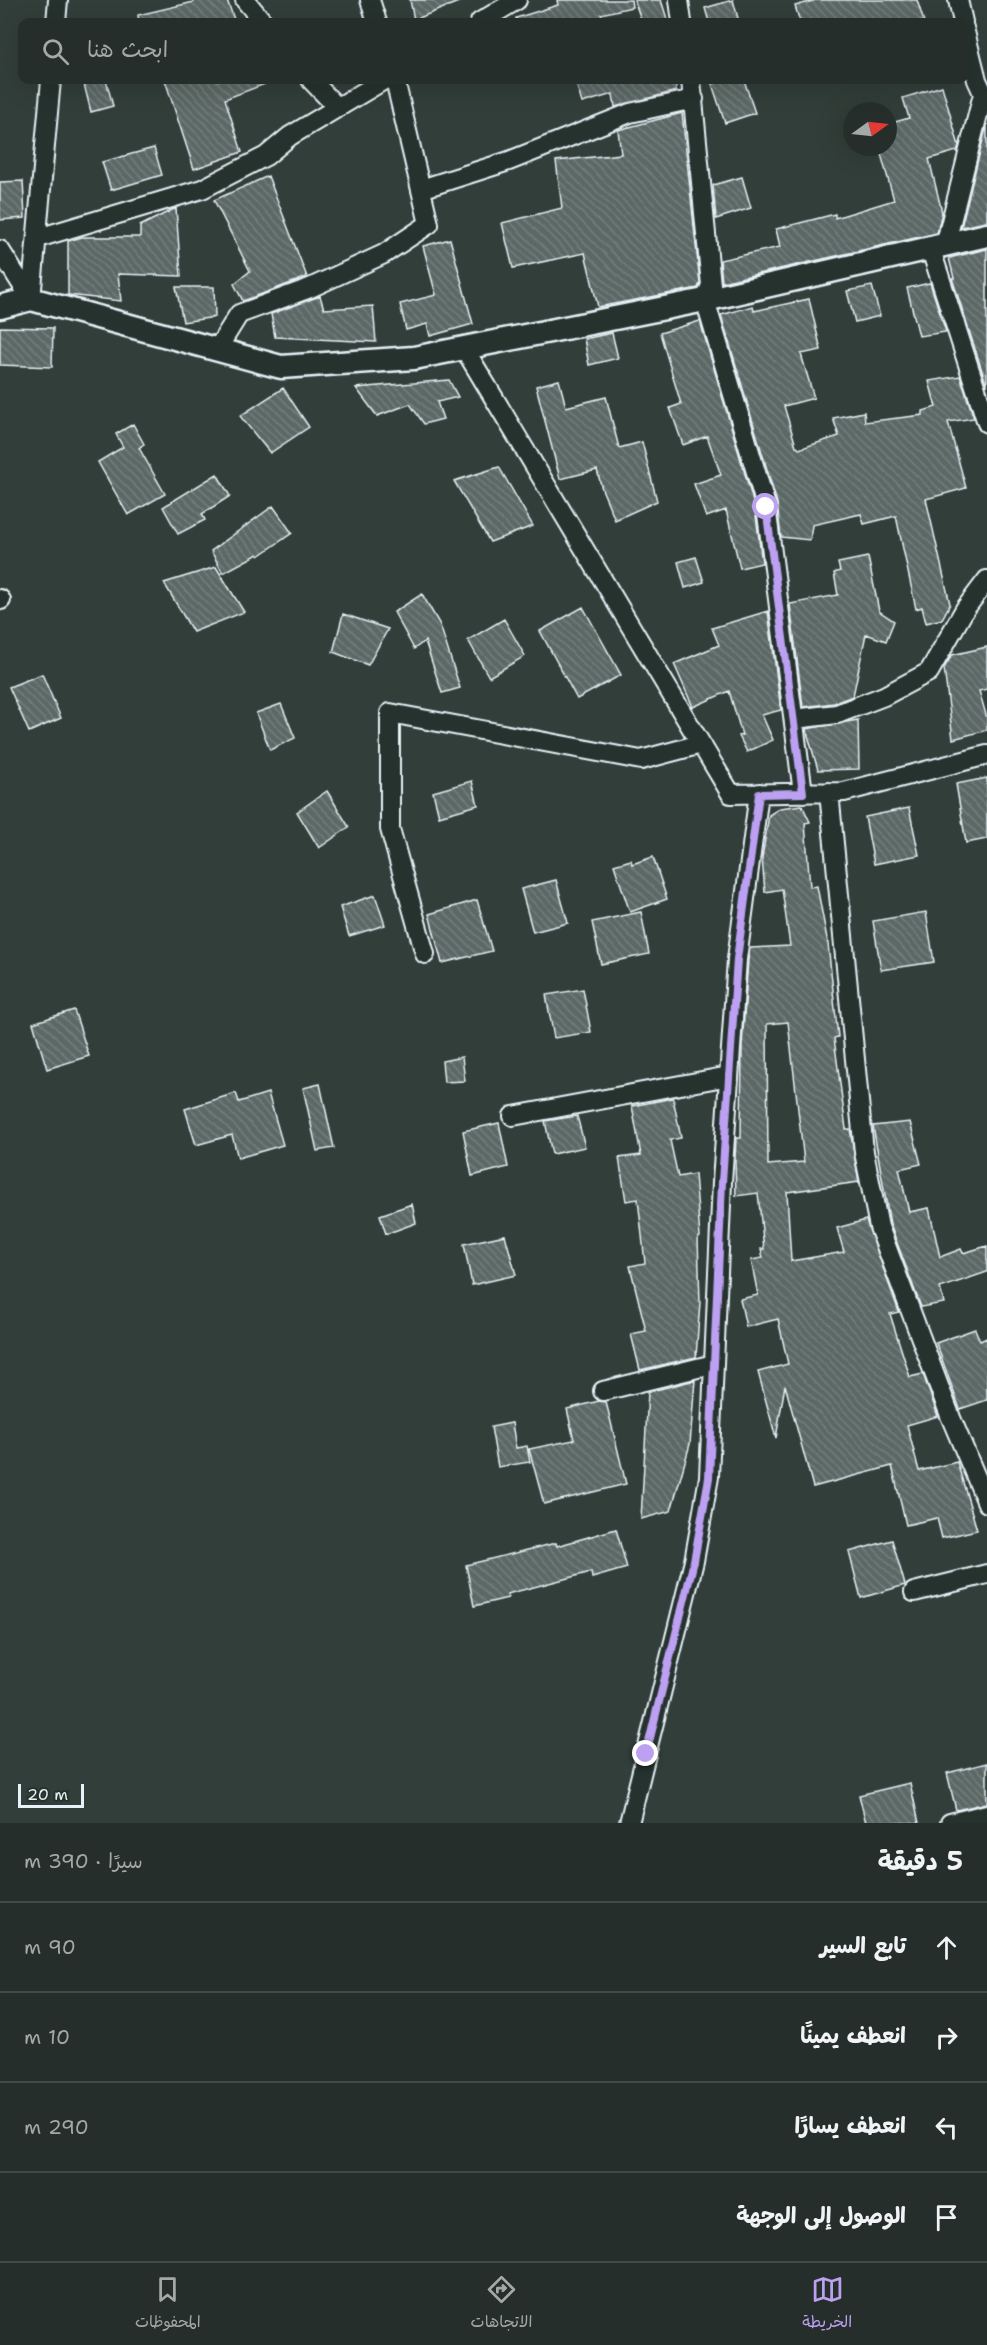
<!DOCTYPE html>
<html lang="ar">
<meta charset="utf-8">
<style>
body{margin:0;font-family:"Shantell Sans","Playpen Sans Arabic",sans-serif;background:#2e3633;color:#f1f3f6;direction:rtl}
.compass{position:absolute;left:843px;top:102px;width:54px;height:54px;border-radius:50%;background:#262e2b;box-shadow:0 6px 24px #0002;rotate:75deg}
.scale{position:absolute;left:18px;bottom:15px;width:66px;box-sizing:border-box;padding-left:6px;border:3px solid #e8f1f8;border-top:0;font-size:16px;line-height:21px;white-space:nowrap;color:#e8f1f8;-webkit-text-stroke:4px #26332d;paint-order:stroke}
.stop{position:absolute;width:18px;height:18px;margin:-14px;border:4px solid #bca0f2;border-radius:50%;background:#fff}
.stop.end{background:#bca0f2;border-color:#fff;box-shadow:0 2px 6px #0008}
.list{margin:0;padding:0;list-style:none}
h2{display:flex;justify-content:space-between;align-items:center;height:78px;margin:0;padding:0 24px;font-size:26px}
h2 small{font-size:20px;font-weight:400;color:#a4a8a9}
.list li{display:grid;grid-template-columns:39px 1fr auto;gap:18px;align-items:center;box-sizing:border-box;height:90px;padding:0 24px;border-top:2px solid #424a47}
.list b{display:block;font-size:22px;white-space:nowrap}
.list em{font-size:20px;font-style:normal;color:#a4a8a9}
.icon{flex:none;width:33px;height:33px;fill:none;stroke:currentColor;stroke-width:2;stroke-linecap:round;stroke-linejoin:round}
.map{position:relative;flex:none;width:987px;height:1823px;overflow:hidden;direction:ltr}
.search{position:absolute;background:#262e2b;box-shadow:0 6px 24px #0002;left:18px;right:18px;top:18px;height:66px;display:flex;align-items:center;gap:15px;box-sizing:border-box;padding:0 21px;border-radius:12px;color:#a4a8a9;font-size:22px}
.sheet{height:438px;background:#262e2b}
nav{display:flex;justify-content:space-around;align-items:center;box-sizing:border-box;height:84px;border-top:2px solid #424a47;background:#262e2b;font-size:16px;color:#a4a8a9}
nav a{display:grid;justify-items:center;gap:3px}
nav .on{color:#bca0f2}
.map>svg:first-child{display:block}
</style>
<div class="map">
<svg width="987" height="1823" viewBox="0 0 987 1823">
<defs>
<pattern id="building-back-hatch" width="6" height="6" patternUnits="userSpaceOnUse" patternTransform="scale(1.5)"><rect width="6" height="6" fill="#5c6865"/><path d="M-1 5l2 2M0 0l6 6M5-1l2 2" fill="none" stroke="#737e7c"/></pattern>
</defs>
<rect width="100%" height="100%" fill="#323e39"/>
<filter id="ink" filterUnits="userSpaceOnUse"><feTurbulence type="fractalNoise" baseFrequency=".0167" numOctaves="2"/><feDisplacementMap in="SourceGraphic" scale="12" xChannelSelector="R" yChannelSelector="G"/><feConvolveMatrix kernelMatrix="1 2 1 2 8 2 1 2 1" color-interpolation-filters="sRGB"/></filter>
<g filter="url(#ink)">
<path fill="url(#building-back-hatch)" stroke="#e8f1f8" stroke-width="1.5" fill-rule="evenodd" d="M 193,0 L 227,0 L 235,22 L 139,22 L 138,15 L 194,2 Z
M 410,0 L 461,0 L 461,1 L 414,20 Z
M 557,0 L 631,0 L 632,7 L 601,14 L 604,22 L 517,22 L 516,18 L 558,5 Z
M 634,0 L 661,0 L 668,22 L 642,22 Z
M 733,0 L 739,22 L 709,22 L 705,8 Z
M 816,0 L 917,0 L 924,22 L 800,22 L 795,6 Z
M 83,80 L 106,80 L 113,106 L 91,112 Z
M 165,80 L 272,80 L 273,81 L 225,99 L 242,152 L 194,169 Z
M 575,80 L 676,80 L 676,91 L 615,107 L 613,94 L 582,103 Z
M 725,80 L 744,80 L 755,113 L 725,123 L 712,84 Z
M 942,86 L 959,146 L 957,151 L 929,159 L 942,212 L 937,233 L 722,282 L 720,260 L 780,247 L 776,229 L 835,214 L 835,218 L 894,200 L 879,147 L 888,147 L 888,124 L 909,118 L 903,98 Z
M 682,113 L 700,283 L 698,288 L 598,307 L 585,253 L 513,268 L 502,223 L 562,208 L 556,161 L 621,154 L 618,130 Z
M 987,124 L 987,222 L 961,227 Z
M 154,148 L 162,175 L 111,190 L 102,162 Z
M 268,176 L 307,277 L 243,301 L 234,284 L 250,271 L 214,200 Z
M 742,177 L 751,208 L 716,219 L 713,185 Z
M 23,181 L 25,218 L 0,220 L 0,182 Z
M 176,208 L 181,276 L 118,274 L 121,301 L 68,295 L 68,241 L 82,237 L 140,237 L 140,226 Z
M 450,239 L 473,324 L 430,336 L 427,324 L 406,330 L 400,304 L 436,295 L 423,246 Z
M 987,249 L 987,386 L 952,278 L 954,278 L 949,258 Z
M 930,283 L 946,332 L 919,336 L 907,288 Z
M 872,286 L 880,316 L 855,322 L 847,291 Z
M 176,287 L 214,287 L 215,317 L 183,322 Z
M 320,296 L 324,309 L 373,306 L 376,342 L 275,337 L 271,314 Z
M 809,299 L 821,350 L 801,354 L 814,398 L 784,406 L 796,446 L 799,449 L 839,436 L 833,418 L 864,412 L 865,422 L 923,415 L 923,411 L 936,407 L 929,381 L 960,376 L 974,418 L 948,422 L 966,488 L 926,499 L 950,604 L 942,619 L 926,623 L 922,607 L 916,609 L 896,516 L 864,524 L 861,514 L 812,525 L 810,540 L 781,537 L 777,503 L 721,315 L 753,306 L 754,311 Z
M 700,321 L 755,508 L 762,563 L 740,568 L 726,510 L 706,517 L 694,484 L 721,475 L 707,436 L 683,445 L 670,408 L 681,404 L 660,333 Z
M 0,327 L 53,328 L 52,367 L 0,365 Z
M 612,333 L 618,358 L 589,365 L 584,339 Z
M 449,380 L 458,397 L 437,402 L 443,419 L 424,424 L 410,404 L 377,416 L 356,388 Z
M 559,380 L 566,407 L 606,397 L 619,448 L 642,442 L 657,501 L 615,520 L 602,489 L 597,470 L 560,479 L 536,386 Z
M 283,388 L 309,427 L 270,453 L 240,416 Z
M 133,424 L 144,444 L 139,448 L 165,494 L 128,515 L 98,462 L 123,447 L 116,434 Z
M 499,467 L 533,526 L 490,542 L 454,481 Z
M 217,474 L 230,496 L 202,514 L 205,520 L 178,534 L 163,507 Z
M 273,506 L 292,533 L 259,556 L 258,554 L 223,573 L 211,551 Z
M 696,557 L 704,582 L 685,588 L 678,562 Z
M 868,557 L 879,611 L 894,621 L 886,641 L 866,634 L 853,696 L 834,703 L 803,707 L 790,604 L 838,595 L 834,573 L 840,571 L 838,563 Z
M 216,567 L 244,612 L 193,632 L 164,583 Z
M 422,594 L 440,625 L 460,688 L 442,693 L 425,641 L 414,649 L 394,612 Z
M 583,607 L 621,675 L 577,699 L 540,631 Z
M 768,611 L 781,710 L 762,715 L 773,740 L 747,752 L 739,736 L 742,735 L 729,691 L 693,707 L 674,664 L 719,645 L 712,628 Z
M 343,614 L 388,629 L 368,665 L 333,652 Z
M 504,619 L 525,656 L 489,677 L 468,640 Z
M 987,647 L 987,689 L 979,691 L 987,718 L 987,730 L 953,739 L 944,668 L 952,655 Z
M 42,674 L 61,718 L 29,732 L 9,687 Z
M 281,704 L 295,738 L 270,750 L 256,713 Z
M 858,720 L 859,769 L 818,770 L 806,729 Z
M 987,778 L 987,839 L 966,843 L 956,784 Z
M 472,781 L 478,805 L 439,816 L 433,792 Z
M 327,791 L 349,827 L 319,848 L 297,812 Z
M 802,805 L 810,822 L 805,823 L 810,887 L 817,886 L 828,944 L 838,1037 L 834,1038 L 846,1129 L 850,1129 L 859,1182 L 787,1192 L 791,1261 L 844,1252 L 837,1228 L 866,1220 L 899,1312 L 890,1314 L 910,1377 L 923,1374 L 938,1416 L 907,1425 L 919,1471 L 957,1462 L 977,1530 L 942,1538 L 937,1518 L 906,1525 L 892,1466 L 813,1487 L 785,1385 L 776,1438 L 758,1372 L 788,1364 L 778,1319 L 746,1327 L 740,1299 L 758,1295 L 751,1260 L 763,1258 L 761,1249 L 764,1249 L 758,1193 L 736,1196 L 735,1160 L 736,1138 L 741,1138 L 742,1046 L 748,960 L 750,948 L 790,946 L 782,889 L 765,892 L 762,858 L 769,815 L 780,808 ZM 788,1022 L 804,1162 L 768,1165 L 767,1024 Z
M 909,808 L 919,855 L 874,864 L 865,817 Z
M 653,857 L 667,899 L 630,912 L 614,865 L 631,860 L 632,864 Z
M 556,880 L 568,923 L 533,932 L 521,889 Z
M 375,895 L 385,925 L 349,936 L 340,907 Z
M 477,900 L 492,951 L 442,963 L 429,914 Z
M 641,912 L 649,954 L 601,964 L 592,922 Z
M 926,912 L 934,962 L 881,970 L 873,921 Z
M 583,989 L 591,1032 L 554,1038 L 546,995 Z
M 74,1010 L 89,1056 L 47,1069 L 33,1023 Z
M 462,1057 L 465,1081 L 444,1082 L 442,1061 Z
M 320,1084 L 334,1148 L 317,1151 L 303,1088 Z
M 236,1093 L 239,1102 L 268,1093 L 283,1145 L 238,1158 L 232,1135 L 196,1145 L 185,1109 Z
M 673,1098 L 681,1138 L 670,1140 L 678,1177 L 695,1174 L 700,1237 L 698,1238 L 700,1302 L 696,1357 L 640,1370 L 631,1334 L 646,1331 L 630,1266 L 645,1263 L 638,1199 L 626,1201 L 619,1158 L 641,1155 L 632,1106 Z
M 577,1116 L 585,1147 L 552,1154 L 545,1121 Z
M 910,1122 L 921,1164 L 899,1169 L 909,1212 L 929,1208 L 940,1257 L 961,1249 L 963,1253 L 987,1246 L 987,1272 L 940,1288 L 944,1303 L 921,1307 L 890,1224 L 873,1126 Z
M 499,1123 L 508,1167 L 472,1176 L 463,1131 Z
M 412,1204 L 416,1223 L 386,1234 L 380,1215 Z
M 505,1235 L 516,1275 L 472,1285 L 464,1244 Z
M 975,1329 L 980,1341 L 987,1338 L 987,1400 L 960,1409 L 936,1343 Z
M 695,1380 L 690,1444 L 671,1511 L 641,1519 L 648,1392 Z
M 599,1401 L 606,1402 L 626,1484 L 544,1504 L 529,1449 L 574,1440 L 567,1409 Z
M 512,1423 L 516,1448 L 527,1446 L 530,1462 L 498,1467 L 491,1427 Z
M 616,1529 L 627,1568 L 592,1578 L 591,1572 L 507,1594 L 508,1598 L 474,1606 L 466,1565 L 556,1543 L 557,1546 Z
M 892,1540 L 905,1585 L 861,1598 L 849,1552 Z
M 987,1763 L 987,1803 L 956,1810 L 947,1773 Z
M 910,1783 L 919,1823 L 866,1823 L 859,1795 Z"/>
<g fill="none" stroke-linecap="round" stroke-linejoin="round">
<g stroke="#e8f1f8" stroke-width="22">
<path id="minor" d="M 245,0 L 263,22
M 370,0 L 377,22
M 679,0 L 682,22
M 958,0 L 963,22
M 56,22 L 58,0
M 480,22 L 517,0
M 964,28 L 977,80 L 987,102
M 311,80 L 337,107
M 691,80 L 711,285 L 705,300 L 766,506 L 803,793
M 421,189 L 509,161 L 630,113 L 694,99
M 38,238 L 202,189 L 266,156 L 290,136 L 384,80
M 945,246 L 983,94
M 0,250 L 31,299
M 931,250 L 987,423
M 31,299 L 51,80
M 464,348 L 731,794 L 844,792 L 987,755
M 216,351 L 239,314 L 310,288 L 384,254 L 429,224 L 395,80
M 0,599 L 1,600
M 794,719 L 837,714 L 884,696 L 929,672 L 965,609 L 987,580
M 829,792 L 864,1152 L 879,1227 L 951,1418 L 987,1503
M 425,954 L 390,829 L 390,713 L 641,760 L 701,744
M 513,1116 L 729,1076
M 603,1391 L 714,1364
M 914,1592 L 987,1574
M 629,1823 L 694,1561 L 709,1477 L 722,1182 L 737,959 L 759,793
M 950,1823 L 987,1814"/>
</g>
<g stroke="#e8f1f8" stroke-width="27">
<path id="tertiary" d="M 0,307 L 31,299 L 281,367 L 414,358 L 705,300 L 987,235"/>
</g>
<use href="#minor" stroke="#26332d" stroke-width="18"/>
<use href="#tertiary" stroke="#26332d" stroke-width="22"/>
</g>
</g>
<g fill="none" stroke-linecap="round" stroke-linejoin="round" filter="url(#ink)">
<path stroke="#bca0f2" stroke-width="8" d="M 646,1754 L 694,1561 L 709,1478 L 722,1182 L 737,959 L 759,794 L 803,793 L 766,507"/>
</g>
</svg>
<svg class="compass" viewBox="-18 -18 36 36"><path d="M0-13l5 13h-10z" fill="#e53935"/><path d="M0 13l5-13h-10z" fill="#a4a8a9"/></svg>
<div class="scale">20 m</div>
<div class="stop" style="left:766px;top:507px"></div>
<div class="stop end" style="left:646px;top:1754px"></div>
<div class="search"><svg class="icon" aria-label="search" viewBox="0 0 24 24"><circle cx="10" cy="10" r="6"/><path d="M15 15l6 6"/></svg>ابحث هنا</div>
</div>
<section class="sheet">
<h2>5 دقيقة<small>سيرًا · 390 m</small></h2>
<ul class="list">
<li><svg class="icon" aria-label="ahead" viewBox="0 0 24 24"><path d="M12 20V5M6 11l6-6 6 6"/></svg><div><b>تابع السير</b></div><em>90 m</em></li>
<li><svg class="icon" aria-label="right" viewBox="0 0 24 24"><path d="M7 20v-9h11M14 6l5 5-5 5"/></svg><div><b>انعطف يمينًا</b></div><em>10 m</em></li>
<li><svg class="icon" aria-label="left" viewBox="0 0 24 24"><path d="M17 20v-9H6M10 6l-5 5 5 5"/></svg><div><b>انعطف يسارًا</b></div><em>290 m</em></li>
<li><svg class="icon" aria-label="arrive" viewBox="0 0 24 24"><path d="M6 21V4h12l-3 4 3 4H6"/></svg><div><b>الوصول إلى الوجهة</b></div></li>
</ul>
</section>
<nav>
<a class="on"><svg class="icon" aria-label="map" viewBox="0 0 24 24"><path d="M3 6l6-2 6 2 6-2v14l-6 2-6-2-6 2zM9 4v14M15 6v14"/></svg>الخريطة</a>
<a><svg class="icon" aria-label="directions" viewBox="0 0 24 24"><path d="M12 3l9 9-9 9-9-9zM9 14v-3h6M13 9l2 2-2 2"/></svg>الاتجاهات</a>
<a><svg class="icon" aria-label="saved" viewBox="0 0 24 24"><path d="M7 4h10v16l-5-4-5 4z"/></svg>المحفوظات</a>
</nav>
